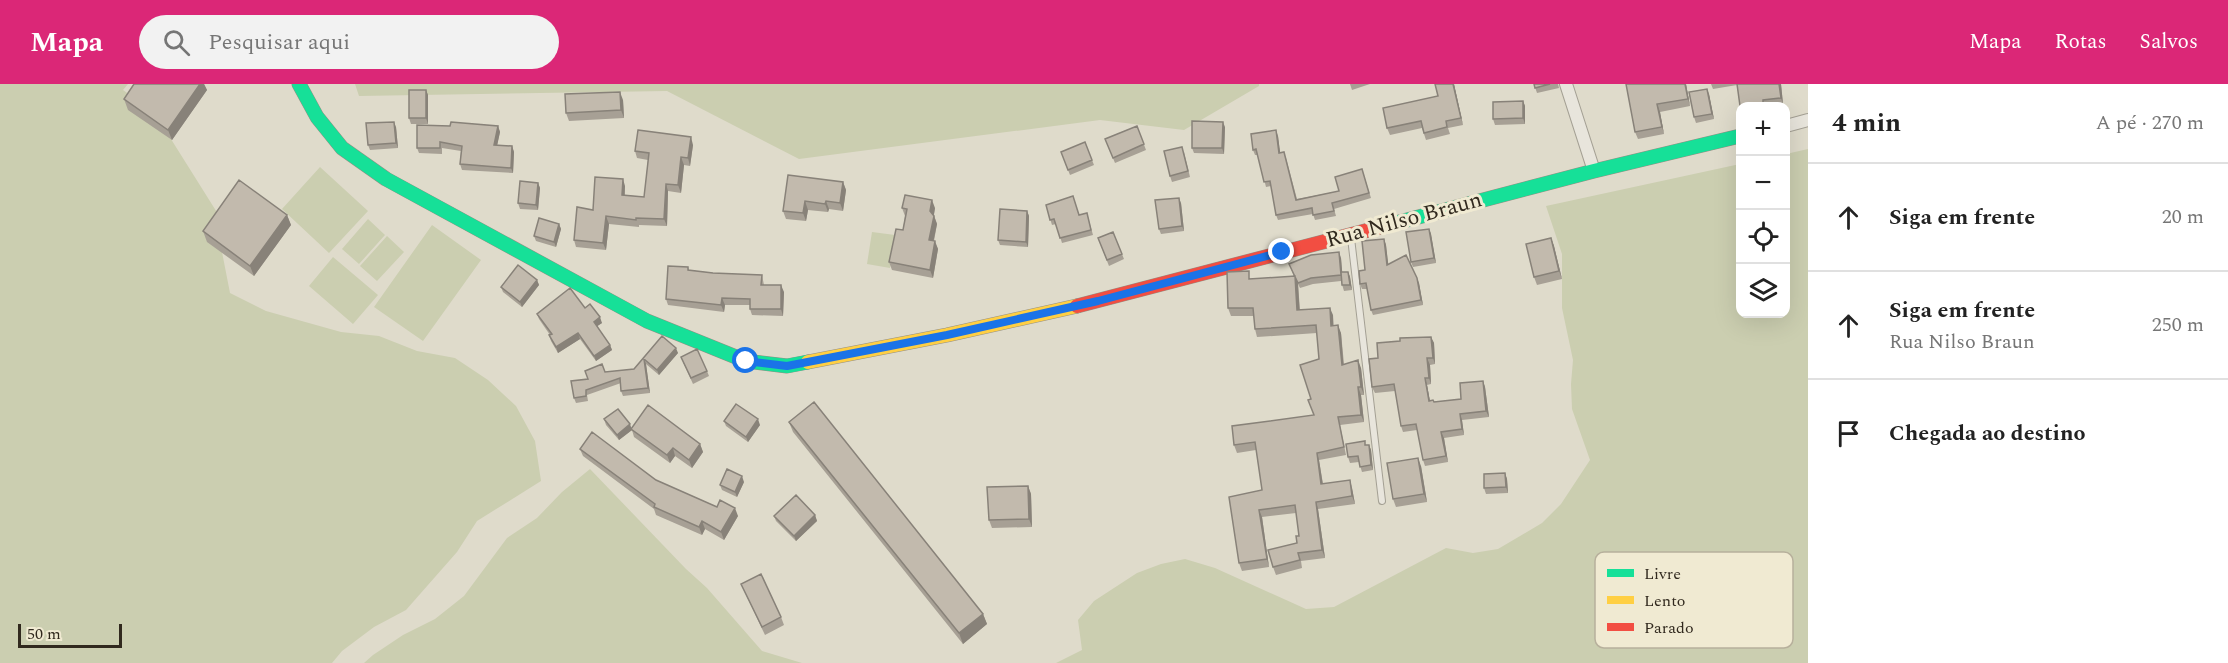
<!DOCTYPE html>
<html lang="pt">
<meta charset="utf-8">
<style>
body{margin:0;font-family:Spectral,serif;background:#f2f2f2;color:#222}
.controls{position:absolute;right:18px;top:18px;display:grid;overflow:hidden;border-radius:12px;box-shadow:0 6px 24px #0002}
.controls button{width:54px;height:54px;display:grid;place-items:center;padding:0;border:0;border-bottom:2px solid #e0e0e0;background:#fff;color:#222;font:30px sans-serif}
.scale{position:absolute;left:18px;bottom:15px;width:104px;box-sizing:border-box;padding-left:6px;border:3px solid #31291e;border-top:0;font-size:16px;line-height:21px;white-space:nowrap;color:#31291e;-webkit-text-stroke:4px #f0ead2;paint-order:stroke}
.stop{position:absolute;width:18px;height:18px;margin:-14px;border:4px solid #1a73e8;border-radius:50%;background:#fff}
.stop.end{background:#1a73e8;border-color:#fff;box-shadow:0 2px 6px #0008}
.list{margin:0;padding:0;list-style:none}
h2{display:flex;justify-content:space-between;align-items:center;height:78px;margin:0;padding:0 24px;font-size:26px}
h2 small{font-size:20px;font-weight:400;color:#767676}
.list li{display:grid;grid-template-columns:39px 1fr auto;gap:18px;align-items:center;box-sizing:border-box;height:108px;padding:0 24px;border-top:2px solid #e0e0e0}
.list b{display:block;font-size:22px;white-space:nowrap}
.list p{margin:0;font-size:20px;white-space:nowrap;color:#767676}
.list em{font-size:20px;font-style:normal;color:#767676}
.icon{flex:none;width:33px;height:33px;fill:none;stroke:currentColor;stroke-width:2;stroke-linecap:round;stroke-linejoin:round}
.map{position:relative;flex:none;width:1808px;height:579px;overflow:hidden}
header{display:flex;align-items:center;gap:36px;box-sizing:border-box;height:84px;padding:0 30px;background:#db2777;color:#fff}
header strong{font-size:28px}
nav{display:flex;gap:33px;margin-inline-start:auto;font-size:21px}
.search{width:420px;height:54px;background:#f2f2f2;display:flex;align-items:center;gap:15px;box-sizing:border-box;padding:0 21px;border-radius:33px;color:#767676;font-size:22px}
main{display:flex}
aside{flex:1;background:#fff}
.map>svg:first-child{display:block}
</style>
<header>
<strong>Mapa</strong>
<div class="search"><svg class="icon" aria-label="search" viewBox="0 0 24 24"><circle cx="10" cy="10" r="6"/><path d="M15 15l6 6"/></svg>Pesquisar aqui</div>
<nav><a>Mapa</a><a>Rotas</a><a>Salvos</a></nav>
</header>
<main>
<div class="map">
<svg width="1808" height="579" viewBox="0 0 1808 579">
<rect width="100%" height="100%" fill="#dfdbcb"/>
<path fill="#cbceb0" d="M 0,0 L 128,0 L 123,6 L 154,28 L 218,130 L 222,168 L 230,209 L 266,227 L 341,248 L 379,252 L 417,267 L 455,274 L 488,296 L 516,322 L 535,357 L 541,397 L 477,437 L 457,468 L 406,526 L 374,543 L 342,567 L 332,579 L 0,579 Z
M 355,0 L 1259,0 L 1259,2 L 1184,46 L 1100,36 L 799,75 L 667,7 L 359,12 Z
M 1808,65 L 1808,579 L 1056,579 L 1082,566 L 1078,536 L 1094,517 L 1137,489 L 1161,480 L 1185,475 L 1215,484 L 1306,525 L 1334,523 L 1446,464 L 1473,469 L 1498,465 L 1542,439 L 1561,420 L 1590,376 L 1572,325 L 1571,300 L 1573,276 L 1562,224 L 1562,170 L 1546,122 L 1740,80 L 1740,230 L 1786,230 L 1786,70 Z
M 320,83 L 368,127 L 329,169 L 282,125 Z
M 368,135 L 385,151 L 359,180 L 342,165 Z
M 432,141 L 481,176 L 423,257 L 374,223 Z
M 872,148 L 895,151 L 890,184 L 867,180 Z
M 387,152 L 404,168 L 377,197 L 360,182 Z
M 333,173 L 378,211 L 353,240 L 309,202 Z
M 590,385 L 686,485 L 707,504 L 762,567 L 802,579 L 364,579 L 373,571 L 403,551 L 435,535 L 464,512 L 507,454 L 537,434 L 562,408 Z"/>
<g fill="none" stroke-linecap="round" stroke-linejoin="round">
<g stroke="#a4a094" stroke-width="8">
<path id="lane" d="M 1351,154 L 1382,417"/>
</g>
<g stroke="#a4a094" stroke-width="14">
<path id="street" d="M 1566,0 L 1594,87
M 1786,42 L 1808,36"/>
</g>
<g stroke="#948f84" stroke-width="15">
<path id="fast" d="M 299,0 L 317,33 L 342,64 L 386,95 L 647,237 L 746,277 L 787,282 L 808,278
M 1388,141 L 1594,87 L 1740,52"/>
</g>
<g stroke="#948f84" stroke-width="15">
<path id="slow" d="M 808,278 L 947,251 L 1077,222"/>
</g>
<g stroke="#948f84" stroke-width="15">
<path id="jam" d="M 1077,222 L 1388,141"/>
</g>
<use href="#lane" stroke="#e8e5dc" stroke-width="6"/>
<use href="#street" stroke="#e8e5dc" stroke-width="12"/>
<use href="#fast" stroke="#16e098" stroke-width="14"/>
<use href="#slow" stroke="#ffcf43" stroke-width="14"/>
<use href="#jam" stroke="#f24e42" stroke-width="14"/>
</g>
<path fill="#a7a095" d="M 134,0 L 204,0 L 207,6 L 172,56 L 128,26 L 124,15 Z
M 1350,0 L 1370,0 L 1352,6 Z
M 1435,0 L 1454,0 L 1463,41 L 1448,44 L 1450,50 L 1426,56 L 1422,44 L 1390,51 L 1387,44 L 1438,12 Z
M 1534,0 L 1558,0 L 1559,4 L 1537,9 Z
M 1626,0 L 1686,0 L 1690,22 L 1660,28 L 1664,50 L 1638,55 L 1635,48 Z
M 1711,0 L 1737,0 L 1737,1 L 1713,5 Z
M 1737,0 L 1781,0 L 1783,20 L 1765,21 L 1765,22 L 1740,23 Z
M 426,6 L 428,11 L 428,40 L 411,40 L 409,34 Z
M 1709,10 L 1714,35 L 1696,39 L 1694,33 Z
M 623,16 L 624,34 L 569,37 L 566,29 Z
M 1523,17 L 1525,22 L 1525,40 L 1495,41 L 1493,35 Z
M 498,42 L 500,48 L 497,61 L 512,62 L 514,68 L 513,89 L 462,86 L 460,80 L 461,67 L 442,64 L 442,70 L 419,69 L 417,64 Z
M 1137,42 L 1146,66 L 1115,79 L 1105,55 Z
M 396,43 L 398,64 L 370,66 L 368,61 Z
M 1225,43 L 1224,70 L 1194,69 L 1192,64 Z
M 1278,52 L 1280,69 L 1286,74 L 1297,115 L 1339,107 L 1362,85 L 1371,114 L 1334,125 L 1336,132 L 1315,136 L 1313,130 L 1278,136 L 1276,131 L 1271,102 L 1266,103 L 1258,71 L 1255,71 L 1253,66 Z
M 693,61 L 690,82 L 684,81 L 681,109 L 668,107 L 667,142 L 639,141 L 639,143 L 609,140 L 606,166 L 576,163 L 574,156 L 593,126 L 625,102 L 625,111 L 644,113 L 648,76 L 637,74 L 635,67 Z
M 1061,68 L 1092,76 L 1094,81 L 1070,91 Z
M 1184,68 L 1190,93 L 1172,98 L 1170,92 Z
M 843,98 L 846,106 L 843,127 L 829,125 L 828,128 L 808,126 L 806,137 L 786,135 L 783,127 Z
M 538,99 L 540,104 L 538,126 L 520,125 L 518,119 Z
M 1181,119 L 1184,147 L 1161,150 L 1159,145 Z
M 1046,121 L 1079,131 L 1087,129 L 1093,151 L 1062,159 L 1056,140 L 1052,141 Z
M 902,124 L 935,124 L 934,131 L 937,140 L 934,157 L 938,165 L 933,194 L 892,186 L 889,178 L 903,146 L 905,132 Z
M 1027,127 L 1029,132 L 1028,163 L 1000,161 L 998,156 Z
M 287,131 L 291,141 L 254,192 L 207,158 L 203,147 Z
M 559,140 L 561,145 L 556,163 L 536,157 L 534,152 Z
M 1429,145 L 1431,150 L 1436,179 L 1413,183 L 1411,178 Z
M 1113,148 L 1124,175 L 1109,182 L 1098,154 Z
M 1551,154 L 1554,162 L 1562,195 L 1537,201 L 1534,193 Z
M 1384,155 L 1386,161 L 1388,180 L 1419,199 L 1423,221 L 1373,231 L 1371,226 L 1367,205 L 1362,205 L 1360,200 L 1365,186 Z
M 1341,174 L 1342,188 L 1348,188 L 1350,193 L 1352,206 L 1344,207 L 1341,197 L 1313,200 L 1300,204 L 1298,200 L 1300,226 L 1333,231 L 1333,242 L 1341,249 L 1344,280 L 1361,284 L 1364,311 L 1361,311 L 1364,338 L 1340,341 L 1346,371 L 1319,376 L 1323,400 L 1352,404 L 1355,420 L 1318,425 L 1325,474 L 1301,477 L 1302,484 L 1276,491 L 1273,483 L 1297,459 L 1299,452 L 1296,429 L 1262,433 L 1269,483 L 1242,487 L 1239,479 L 1262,406 L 1256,366 L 1237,369 L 1234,361 L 1314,331 L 1311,315 L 1319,275 L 1317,249 L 1257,253 L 1255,245 L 1254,232 L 1231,232 L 1228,224 L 1252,195 L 1294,192 L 1289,180 Z
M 688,183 L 689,186 L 713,189 L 762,191 L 764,201 L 784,208 L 783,232 L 752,231 L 750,225 L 750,221 L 725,221 L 724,228 L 668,221 L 666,215 Z
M 537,196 L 539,201 L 522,223 L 503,208 L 501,203 Z
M 585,224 L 602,239 L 597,242 L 610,261 L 612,266 L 596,277 L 580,255 L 558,269 L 551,257 L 549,251 L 550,251 L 539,235 L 537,230 Z
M 662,252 L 678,269 L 659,291 L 646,280 L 650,309 L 623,312 L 621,307 L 621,299 L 587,311 L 588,317 L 576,319 L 574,314 L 588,295 L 605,288 L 634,285 Z
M 1431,253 L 1434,259 L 1435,280 L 1430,281 L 1431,300 L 1427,301 L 1430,317 L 1434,318 L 1461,315 L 1483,297 L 1485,303 L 1489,333 L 1462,336 L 1464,351 L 1444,354 L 1448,378 L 1425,382 L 1423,376 L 1417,346 L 1403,348 L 1401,342 L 1395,307 L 1375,309 L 1372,303 L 1378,274 L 1400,257 Z
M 683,278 L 707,287 L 709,292 L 693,300 Z
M 604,335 L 632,344 L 700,360 L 703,368 L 692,384 L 675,372 L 670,379 L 634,353 L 632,346 L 619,356 L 606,341 Z
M 724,337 L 760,341 L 748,358 L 726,342 Z
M 789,338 L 983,530 L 987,540 L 963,560 L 793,348 Z
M 1366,361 L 1369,361 L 1371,366 L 1373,386 L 1362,388 L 1359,378 L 1350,379 L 1348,373 Z
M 580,365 L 656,396 L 738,432 L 724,456 L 705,445 L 702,451 L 656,431 L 654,425 L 583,372 Z
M 1421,382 L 1427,418 L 1396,423 L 1393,415 Z
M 1505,389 L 1507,395 L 1508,409 L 1486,410 L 1484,404 Z
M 744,398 L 737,413 L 722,406 L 720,401 Z
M 1028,402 L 1031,410 L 1032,443 L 992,444 L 989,436 Z
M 815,431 L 817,437 L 796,457 L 776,437 L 774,432 Z
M 741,500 L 781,533 L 784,541 L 765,551 Z"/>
<path fill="#888279" d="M 200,0 L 204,0 L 207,6 L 172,56 L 168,46 Z
M 1453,0 L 1454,0 L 1463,41 L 1461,34 Z
M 1685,0 L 1686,0 L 1690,22 L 1688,15 Z
M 1779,0 L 1781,0 L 1783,20 L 1781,14 Z
M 1707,5 L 1709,10 L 1714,35 L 1712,30 Z
M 426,6 L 428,11 L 428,40 L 426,34 Z
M 620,8 L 623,16 L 624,34 L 621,26 Z
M 1523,17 L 1525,22 L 1525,40 L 1523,34 Z
M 1657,20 L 1660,28 L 1664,50 L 1662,43 Z
M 394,38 L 396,43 L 398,64 L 396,59 Z
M 1223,38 L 1225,43 L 1224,70 L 1222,64 Z
M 498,42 L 500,48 L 496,67 L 494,61 Z
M 1276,46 L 1278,52 L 1281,75 L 1279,69 Z
M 691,53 L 693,61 L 690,82 L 688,74 Z
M 512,62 L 514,68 L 513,89 L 511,84 Z
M 681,73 L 684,81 L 681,109 L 678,101 Z
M 623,95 L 625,102 L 624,118 L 622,111 Z
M 843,98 L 846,106 L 843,127 L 840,119 Z
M 538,99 L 540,104 L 538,126 L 536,121 Z
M 666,100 L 668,107 L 667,142 L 664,135 Z
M 1179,114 L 1181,119 L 1184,147 L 1182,142 Z
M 932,116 L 935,124 L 933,135 L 930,127 Z
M 805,117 L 808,126 L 806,137 L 803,129 Z
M 826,117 L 829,125 L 828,128 L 825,120 Z
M 1027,127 L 1029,132 L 1028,163 L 1026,158 Z
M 287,131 L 291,141 L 254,192 L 250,182 Z
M 606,132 L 609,140 L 606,166 L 603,159 Z
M 934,132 L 937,140 L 932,164 L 929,156 Z
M 559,140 L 561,145 L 556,163 L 554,158 Z
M 1429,145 L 1431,150 L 1436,179 L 1434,174 Z
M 1551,154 L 1554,162 L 1562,195 L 1559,187 Z
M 1384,155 L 1386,161 L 1389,186 L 1387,181 Z
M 935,157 L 938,165 L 933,194 L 930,186 Z
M 1339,168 L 1341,174 L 1343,197 L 1341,191 Z
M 1348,188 L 1350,193 L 1352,206 L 1350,201 Z
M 1295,192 L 1298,200 L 1300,234 L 1297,226 Z
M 1417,194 L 1419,199 L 1423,221 L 1421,216 Z
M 537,196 L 539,201 L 522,223 L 520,218 Z
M 781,201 L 784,208 L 783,232 L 781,225 Z
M 722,214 L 725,221 L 724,228 L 721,221 Z
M 1330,224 L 1333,231 L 1334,250 L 1331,242 Z
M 600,233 L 602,239 L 596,243 L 594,238 Z
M 1338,241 L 1341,249 L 1344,289 L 1342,281 Z
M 578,249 L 580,255 L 558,269 L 556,263 Z
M 1431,253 L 1434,259 L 1435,280 L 1433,274 Z
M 610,261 L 612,266 L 596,277 L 594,272 Z
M 676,264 L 678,269 L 659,291 L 657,286 Z
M 1427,274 L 1430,281 L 1431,300 L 1429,294 Z
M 644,275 L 646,280 L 650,309 L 648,304 Z
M 1358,276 L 1361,284 L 1364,311 L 1361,303 Z
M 1425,294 L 1427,301 L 1431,323 L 1429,317 Z
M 1483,297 L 1485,303 L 1489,333 L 1486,327 Z
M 1358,303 L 1361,311 L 1364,338 L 1361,331 Z
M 1460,330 L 1462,336 L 1464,351 L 1462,345 Z
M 758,335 L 760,341 L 748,358 L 746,353 Z
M 630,340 L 632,346 L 619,356 L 617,351 Z
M 1441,348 L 1444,354 L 1448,378 L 1446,372 Z
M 700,360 L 703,368 L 692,384 L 689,376 Z
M 1369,361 L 1371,366 L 1373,386 L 1371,381 Z
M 673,364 L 675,372 L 670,379 L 667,371 Z
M 1317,369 L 1319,376 L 1324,408 L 1321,400 Z
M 1418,374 L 1421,382 L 1427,418 L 1424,410 Z
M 1505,389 L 1507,395 L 1508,409 L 1506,403 Z
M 742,392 L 744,398 L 737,413 L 735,408 Z
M 1350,396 L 1352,404 L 1355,420 L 1352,412 Z
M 1028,402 L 1031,410 L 1032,443 L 1029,435 Z
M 1316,418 L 1318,425 L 1325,474 L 1322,466 Z
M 735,424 L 738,432 L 724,456 L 721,448 Z
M 1259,426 L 1262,433 L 1269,483 L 1267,475 Z
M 815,431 L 817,437 L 796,457 L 794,452 Z
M 702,437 L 705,445 L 702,451 L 699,443 Z
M 983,530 L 987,540 L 963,560 L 959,549 Z"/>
<path fill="#c2baad" stroke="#888279" stroke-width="1.5" d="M 134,0 L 200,0 L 168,46 L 124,15 Z
M 1435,0 L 1453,0 L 1461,34 L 1446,37 L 1447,43 L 1424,49 L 1421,37 L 1387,44 L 1383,24 L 1438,12 Z
M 1534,0 L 1550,0 L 1535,4 Z
M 1626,0 L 1685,0 L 1688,15 L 1657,20 L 1662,43 L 1635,48 Z
M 1737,0 L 1779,0 L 1781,14 L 1763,16 L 1763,19 L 1740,22 Z
M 1707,5 L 1712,30 L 1694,33 L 1689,8 Z
M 409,6 L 426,6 L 426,34 L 409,34 Z
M 620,8 L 621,26 L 566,29 L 565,10 Z
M 1523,17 L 1523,34 L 1493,35 L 1493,18 Z
M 1192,37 L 1223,38 L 1222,64 L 1192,64 Z
M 394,38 L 396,59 L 368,61 L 366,39 Z
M 451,38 L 498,42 L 494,61 L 512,62 L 511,84 L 460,80 L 462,62 L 440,58 L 440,64 L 417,64 L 417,41 L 450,42 Z
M 1137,42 L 1144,60 L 1113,74 L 1105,55 Z
M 638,46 L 691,53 L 688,74 L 681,73 L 678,101 L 666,100 L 664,135 L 636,134 L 636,136 L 606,132 L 603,159 L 574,156 L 577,123 L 593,126 L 595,93 L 623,95 L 622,111 L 644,113 L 649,69 L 635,67 Z
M 1276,46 L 1279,69 L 1284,68 L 1296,116 L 1339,107 L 1335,93 L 1362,85 L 1369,109 L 1332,119 L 1334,127 L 1313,131 L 1312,124 L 1276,131 L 1270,97 L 1264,98 L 1256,65 L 1253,66 L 1251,50 Z
M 1085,58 L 1092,76 L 1068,86 L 1061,68 Z
M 1182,63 L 1188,87 L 1170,92 L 1164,67 Z
M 788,91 L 843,98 L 840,119 L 826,117 L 825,120 L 805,117 L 803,129 L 783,127 Z
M 239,96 L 287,131 L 250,182 L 203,147 Z
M 520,97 L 538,99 L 536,121 L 518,119 Z
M 905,111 L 932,116 L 930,127 L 934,132 L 929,156 L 935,157 L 930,186 L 889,178 L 896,145 L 903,146 L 907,125 L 902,124 Z
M 1073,112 L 1079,131 L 1087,129 L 1091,146 L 1060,154 L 1054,135 L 1050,136 L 1046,121 Z
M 1179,114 L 1182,142 L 1159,145 L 1155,116 Z
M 1000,125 L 1027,127 L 1026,158 L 998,156 Z
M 539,134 L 559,140 L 554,158 L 534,152 Z
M 1429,145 L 1434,174 L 1411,178 L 1406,148 Z
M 1113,148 L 1122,170 L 1107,176 L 1098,154 Z
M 1551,154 L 1559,187 L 1534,193 L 1526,160 Z
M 1384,155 L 1387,181 L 1406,171 L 1417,194 L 1421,216 L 1371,226 L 1366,199 L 1360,200 L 1359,187 L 1365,186 L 1362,157 Z
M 1339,168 L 1341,191 L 1311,194 L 1298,199 L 1289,180 L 1311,171 Z
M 518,181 L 537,196 L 520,218 L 501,203 Z
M 668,182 L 688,183 L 688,186 L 713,189 L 762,191 L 761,201 L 781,201 L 781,225 L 750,225 L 750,215 L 722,214 L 721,221 L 666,215 Z
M 1249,187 L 1249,195 L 1295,192 L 1297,226 L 1330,224 L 1331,242 L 1338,241 L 1342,281 L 1358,276 L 1361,303 L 1358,303 L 1361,331 L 1338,333 L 1344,363 L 1317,369 L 1321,400 L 1350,396 L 1352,412 L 1316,418 L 1322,466 L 1298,469 L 1300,476 L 1273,483 L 1268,466 L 1297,459 L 1296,452 L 1299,452 L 1295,421 L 1259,426 L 1267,475 L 1239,479 L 1229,413 L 1262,406 L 1255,358 L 1234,361 L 1232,342 L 1314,331 L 1308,316 L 1311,315 L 1300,281 L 1319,275 L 1316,241 L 1255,245 L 1253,224 L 1228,224 L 1227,188 Z
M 1341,188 L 1348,188 L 1350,201 L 1342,201 Z
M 570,204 L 585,224 L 590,220 L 600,233 L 594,238 L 610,261 L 594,272 L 578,249 L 556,263 L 549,251 L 552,250 L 537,230 Z
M 662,252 L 676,264 L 657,286 L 644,275 L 648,304 L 621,307 L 620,294 L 586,306 L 586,312 L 574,314 L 571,297 L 588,295 L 585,287 L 602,280 L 605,288 L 634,285 Z
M 1431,253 L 1433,274 L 1427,274 L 1429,294 L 1425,294 L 1429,317 L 1433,316 L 1434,318 L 1461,315 L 1460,299 L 1483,297 L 1486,327 L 1460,330 L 1462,345 L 1441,348 L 1446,372 L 1423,376 L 1416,340 L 1401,342 L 1394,300 L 1372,303 L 1369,275 L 1378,274 L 1377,259 L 1400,257 L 1400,254 Z
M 697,265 L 707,287 L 691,294 L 681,273 Z
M 814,318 L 983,530 L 959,549 L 789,338 Z
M 736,320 L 758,335 L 746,353 L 724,337 Z
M 648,321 L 700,360 L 689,376 L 673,364 L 667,371 L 631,345 Z
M 618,325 L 630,340 L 617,351 L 604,335 Z
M 592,348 L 656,396 L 717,423 L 720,416 L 735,424 L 721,448 L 702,437 L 699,443 L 654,423 L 655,420 L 580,365 Z
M 1365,357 L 1365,361 L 1369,361 L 1371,381 L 1360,383 L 1358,372 L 1348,373 L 1346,360 Z
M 1418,374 L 1424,410 L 1393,415 L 1387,379 Z
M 727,385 L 742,392 L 735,408 L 720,401 Z
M 1505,389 L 1506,403 L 1484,404 L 1484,390 Z
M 1028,402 L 1029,435 L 989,436 L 987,403 Z
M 796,411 L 815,431 L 794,452 L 774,432 Z
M 761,490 L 781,533 L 762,543 L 741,500 Z"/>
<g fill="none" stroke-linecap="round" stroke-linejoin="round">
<path stroke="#1a73e8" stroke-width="8" d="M 746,277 L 787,282 L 947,251 L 1098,217 L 1282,168"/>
</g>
<g text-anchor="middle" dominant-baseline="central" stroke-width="6" stroke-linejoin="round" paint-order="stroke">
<g font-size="22" fill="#31291e" stroke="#f0ead2">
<text transform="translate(1404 136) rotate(-15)">Rua Nilso Braun</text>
</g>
</g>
<rect x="1595" y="468" width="198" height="96" rx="9" fill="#f0ead2" stroke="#b7b09c" stroke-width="1.5"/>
<rect x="1607" y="485" width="27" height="8" fill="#16e098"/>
<rect x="1607" y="512" width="27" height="8" fill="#ffcf43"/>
<rect x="1607" y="539" width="27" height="8" fill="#f24e42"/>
<g font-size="16" fill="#31291e">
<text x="1644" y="495">Livre</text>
<text x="1644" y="522">Lento</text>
<text x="1644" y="549">Parado</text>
</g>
</svg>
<div class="controls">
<button>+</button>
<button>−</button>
<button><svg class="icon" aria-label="locate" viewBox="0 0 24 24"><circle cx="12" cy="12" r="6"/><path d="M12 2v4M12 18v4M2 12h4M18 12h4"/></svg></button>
<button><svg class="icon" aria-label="layers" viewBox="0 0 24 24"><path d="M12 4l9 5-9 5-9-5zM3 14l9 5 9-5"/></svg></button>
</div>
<div class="scale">50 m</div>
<div class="stop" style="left:746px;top:277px"></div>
<div class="stop end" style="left:1282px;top:168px"></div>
</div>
<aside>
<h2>4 min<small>A pé · 270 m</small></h2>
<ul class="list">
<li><svg class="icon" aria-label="ahead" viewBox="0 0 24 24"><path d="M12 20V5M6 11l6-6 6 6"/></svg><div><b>Siga em frente</b></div><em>20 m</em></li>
<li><svg class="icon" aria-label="ahead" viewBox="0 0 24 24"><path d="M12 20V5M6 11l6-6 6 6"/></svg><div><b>Siga em frente</b><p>Rua Nilso Braun</p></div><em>250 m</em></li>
<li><svg class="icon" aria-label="arrive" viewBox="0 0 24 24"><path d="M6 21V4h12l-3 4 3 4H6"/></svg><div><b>Chegada ao destino</b></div></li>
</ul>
</aside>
</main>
